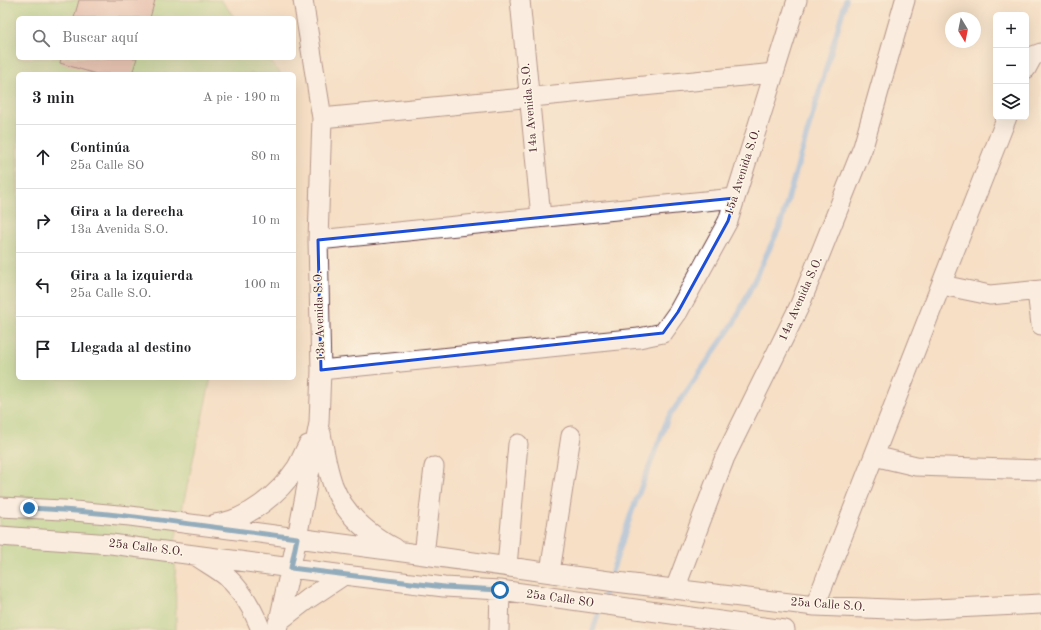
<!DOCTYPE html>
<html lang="es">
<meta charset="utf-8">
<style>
body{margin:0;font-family:"Old Standard TT",serif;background:#f6f6f6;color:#202124}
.controls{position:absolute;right:12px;top:12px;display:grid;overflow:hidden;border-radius:6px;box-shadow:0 4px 16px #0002}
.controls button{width:36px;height:36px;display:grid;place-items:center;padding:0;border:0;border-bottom:1px solid #e0e0e0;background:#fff;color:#202124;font:20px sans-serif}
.compass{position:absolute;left:945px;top:12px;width:36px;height:36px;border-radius:50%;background:#fff;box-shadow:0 4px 16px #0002;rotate:170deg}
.stop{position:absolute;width:12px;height:12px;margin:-9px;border:3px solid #1f6fb2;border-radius:50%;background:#fff}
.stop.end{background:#1f6fb2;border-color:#fff;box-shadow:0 1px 4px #0008}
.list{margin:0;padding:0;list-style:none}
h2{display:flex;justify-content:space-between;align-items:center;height:52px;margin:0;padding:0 16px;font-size:17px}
h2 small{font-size:13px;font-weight:400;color:#757577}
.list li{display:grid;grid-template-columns:26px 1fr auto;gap:12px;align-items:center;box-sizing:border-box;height:64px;padding:0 16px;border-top:1px solid #e0e0e0}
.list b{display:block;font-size:15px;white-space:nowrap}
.list p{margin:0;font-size:13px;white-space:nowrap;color:#757577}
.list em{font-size:13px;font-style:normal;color:#757577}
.icon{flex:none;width:22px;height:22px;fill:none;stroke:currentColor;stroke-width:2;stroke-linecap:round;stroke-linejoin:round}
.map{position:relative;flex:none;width:1041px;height:630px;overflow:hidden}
.search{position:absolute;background:#fff;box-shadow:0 4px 16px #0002;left:16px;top:16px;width:280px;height:44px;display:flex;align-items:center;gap:10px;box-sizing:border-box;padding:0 14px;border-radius:6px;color:#757577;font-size:15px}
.panel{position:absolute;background:#fff;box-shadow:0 4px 16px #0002;left:16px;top:72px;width:280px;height:308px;border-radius:6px}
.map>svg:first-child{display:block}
</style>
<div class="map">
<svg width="1041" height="630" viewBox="0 0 1041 630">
<rect width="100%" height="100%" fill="#fcf5e5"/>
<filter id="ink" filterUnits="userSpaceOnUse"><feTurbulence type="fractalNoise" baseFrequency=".025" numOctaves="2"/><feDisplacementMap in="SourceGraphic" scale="8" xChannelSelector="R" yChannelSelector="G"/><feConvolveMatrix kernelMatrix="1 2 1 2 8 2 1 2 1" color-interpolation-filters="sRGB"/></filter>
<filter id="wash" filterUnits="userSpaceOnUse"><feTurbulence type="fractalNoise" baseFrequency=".012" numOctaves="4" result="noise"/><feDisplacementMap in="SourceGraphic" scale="16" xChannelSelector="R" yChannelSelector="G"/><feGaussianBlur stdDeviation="0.9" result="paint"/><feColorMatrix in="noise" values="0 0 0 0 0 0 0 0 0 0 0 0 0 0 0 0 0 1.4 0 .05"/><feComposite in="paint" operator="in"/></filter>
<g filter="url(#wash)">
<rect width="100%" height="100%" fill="#f5dfc4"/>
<path fill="#a2d483" stroke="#767a57" d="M 0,0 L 221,0 L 235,18 L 18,18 L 18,58 L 268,58 L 281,74 L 18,74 L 18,378 L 211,378 L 175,541 L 176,630 L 0,630 Z"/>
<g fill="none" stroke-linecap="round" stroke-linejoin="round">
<path stroke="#7bb2ea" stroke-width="5.5" d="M 593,630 L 632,511 L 668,418 L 735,321 L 780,226 L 846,0"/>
</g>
<g id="blocks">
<path fill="#dca8a2" d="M 79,0 L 155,0 L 150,18 L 74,18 Z
M 61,58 L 137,58 L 132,74 L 96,74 L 60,63 Z"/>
</g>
</g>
<g filter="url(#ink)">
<use href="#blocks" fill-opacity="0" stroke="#643c42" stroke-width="1"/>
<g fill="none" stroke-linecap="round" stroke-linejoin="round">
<g stroke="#643c42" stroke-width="21">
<path id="minor" d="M 520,0 L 541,217
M 1026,69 L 1033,56 L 1041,53
M 322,118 L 774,73
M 318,240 L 735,198
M 942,285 L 990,295 L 1041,290
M 1037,291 L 1041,325
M 321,370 L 639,338 L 663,333 L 678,312 L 728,221 L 797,0
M 321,433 C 324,451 327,468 333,485 C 344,514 368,534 395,548
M 874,456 L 916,466 L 1041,470
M 0,507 L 63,510 L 130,516 L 403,552 L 616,582 L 815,606 L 914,610 L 1041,604
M 215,524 C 248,520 279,494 297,467 C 301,460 304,452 308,445
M 0,536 L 111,544 L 344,575 L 444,587 L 500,590 L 785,630
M 424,555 L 434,467
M 196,556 C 206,563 218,569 227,577 C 242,591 254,611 261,630
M 507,566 L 518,444
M 550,572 L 571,436
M 675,589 L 725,457 L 799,307 L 863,147 L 905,0
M 815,606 L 1007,117
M 278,622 L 308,599 L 344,575
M 277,630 L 297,538 L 319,423 L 321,370 L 318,240 L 322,118 L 303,0
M 499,630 L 500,590"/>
</g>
<use href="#minor" stroke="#fff" stroke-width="19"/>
</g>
</g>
<g fill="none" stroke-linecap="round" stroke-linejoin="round" filter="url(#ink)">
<path stroke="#1f6fb2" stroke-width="5" d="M 29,508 C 119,512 208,527 297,538 L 291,568 L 444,587 L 500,590"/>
</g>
<path d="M0 0H1041V630H0ZM 735,198 L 728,221 L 678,312 L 663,333 L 321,370 L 318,240 Z" fill="#f5dfc4" fill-opacity=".55" fill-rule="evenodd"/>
<path fill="none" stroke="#1d4ed8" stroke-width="3" stroke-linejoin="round" d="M 735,198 L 728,221 L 678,312 L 663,333 L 321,370 L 318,240 Z"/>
<g text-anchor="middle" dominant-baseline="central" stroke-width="3" stroke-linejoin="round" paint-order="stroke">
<g font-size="12" fill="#4a1f2b" stroke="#fcf5e5">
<text transform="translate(530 108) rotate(-95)">14a Avenida S.O.</text>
<text transform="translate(743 172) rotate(-72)">15a Avenida S.O.</text>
<text transform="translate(801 299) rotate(-66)">14a Avenida S.O.</text>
<text transform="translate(320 316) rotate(-92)">13a Avenida S.O.</text>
<text transform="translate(146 548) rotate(7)">25a Calle S.O.</text>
<text transform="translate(560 599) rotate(8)">25a Calle SO</text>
<text transform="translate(828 605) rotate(4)">25a Calle S.O.</text>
</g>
</g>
</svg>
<div class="controls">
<button>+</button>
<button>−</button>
<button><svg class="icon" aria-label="layers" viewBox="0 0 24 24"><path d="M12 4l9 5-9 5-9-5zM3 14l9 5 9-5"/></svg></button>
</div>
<svg class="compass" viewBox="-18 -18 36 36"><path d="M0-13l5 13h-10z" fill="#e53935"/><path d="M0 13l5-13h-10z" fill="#757577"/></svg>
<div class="stop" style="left:500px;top:590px"></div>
<div class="stop end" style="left:29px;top:508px"></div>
<div class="search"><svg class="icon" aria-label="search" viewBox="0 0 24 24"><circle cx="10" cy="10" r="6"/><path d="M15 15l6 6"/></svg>Buscar aquí</div>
<section class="panel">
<h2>3 min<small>A pie · 190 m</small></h2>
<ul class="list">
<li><svg class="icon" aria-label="ahead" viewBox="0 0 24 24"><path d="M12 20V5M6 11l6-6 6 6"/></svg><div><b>Continúa</b><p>25a Calle SO</p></div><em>80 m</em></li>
<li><svg class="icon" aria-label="right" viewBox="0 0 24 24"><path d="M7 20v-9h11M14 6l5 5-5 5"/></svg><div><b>Gira a la derecha</b><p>13a Avenida S.O.</p></div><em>10 m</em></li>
<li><svg class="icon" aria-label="left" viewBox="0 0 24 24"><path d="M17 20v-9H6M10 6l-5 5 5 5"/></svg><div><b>Gira a la izquierda</b><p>25a Calle S.O.</p></div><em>100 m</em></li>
<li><svg class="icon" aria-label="arrive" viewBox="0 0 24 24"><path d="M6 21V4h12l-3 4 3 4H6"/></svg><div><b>Llegada al destino</b></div></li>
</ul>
</section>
</div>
